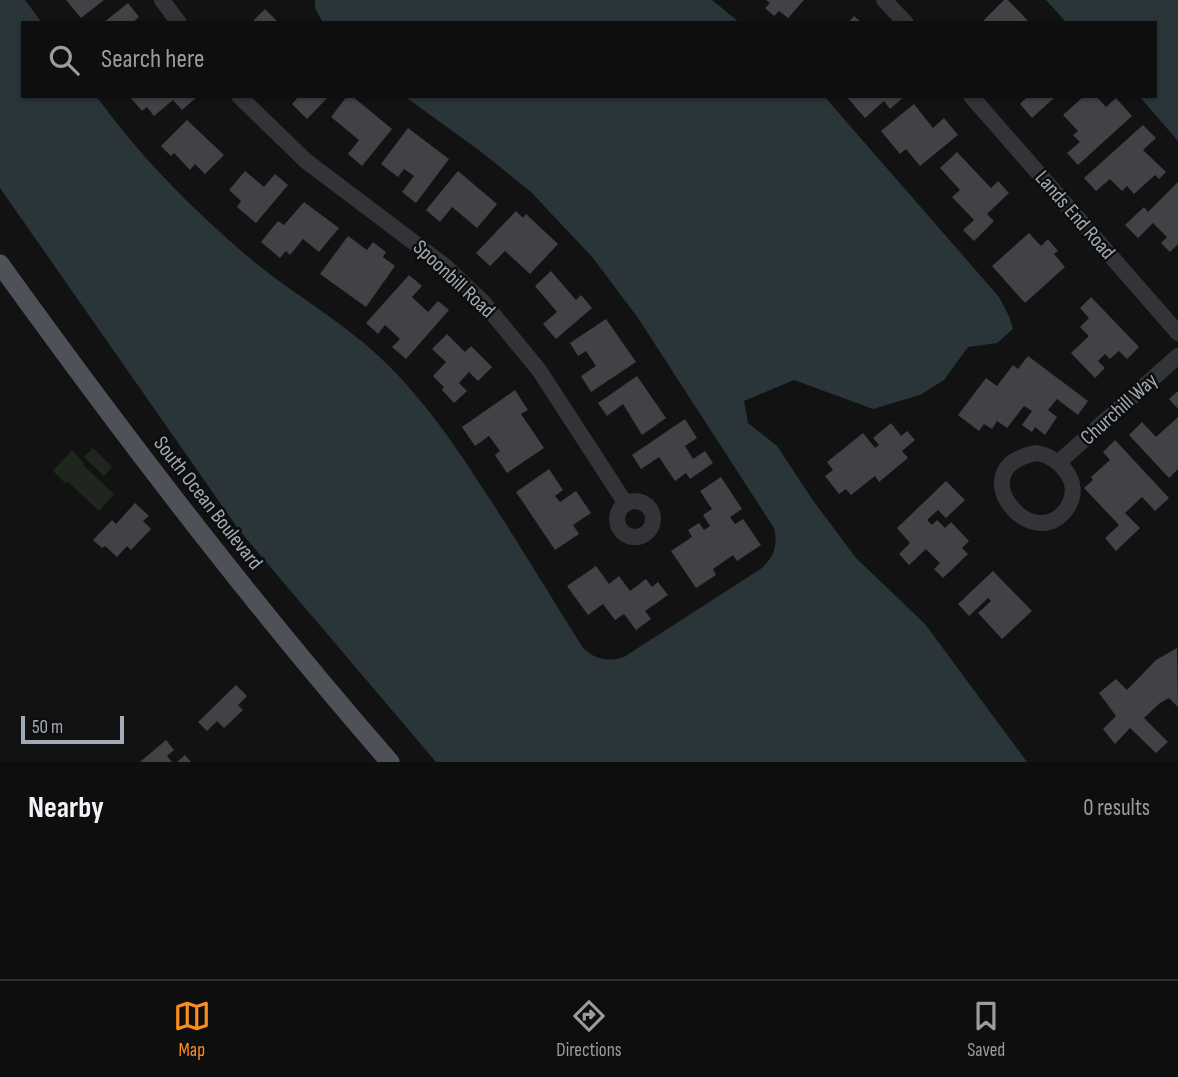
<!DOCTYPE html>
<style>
body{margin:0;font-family:"Sofia Sans Condensed",sans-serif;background:#1c1c1c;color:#f1f3f6}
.scale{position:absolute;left:21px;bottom:18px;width:103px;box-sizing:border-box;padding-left:7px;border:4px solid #a2abb5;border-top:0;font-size:19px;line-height:24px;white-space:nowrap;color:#a2abb5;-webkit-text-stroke:5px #0d0d0e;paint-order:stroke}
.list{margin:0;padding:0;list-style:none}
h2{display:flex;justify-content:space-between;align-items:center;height:91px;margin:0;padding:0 28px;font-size:30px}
h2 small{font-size:23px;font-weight:400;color:#9b9c9e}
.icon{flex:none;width:38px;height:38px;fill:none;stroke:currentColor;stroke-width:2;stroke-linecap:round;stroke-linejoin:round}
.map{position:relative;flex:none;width:1178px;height:762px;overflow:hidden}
.search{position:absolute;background:#0e0e0e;box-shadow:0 2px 5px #0004;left:21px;right:21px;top:21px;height:77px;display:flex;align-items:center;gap:18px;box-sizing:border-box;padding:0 24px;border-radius:0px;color:#9b9c9e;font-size:26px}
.sheet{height:217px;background:#0e0e0e}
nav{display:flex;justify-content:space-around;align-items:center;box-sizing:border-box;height:98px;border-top:2px solid #2e2e2e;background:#0e0e0e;font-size:19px;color:#9b9c9e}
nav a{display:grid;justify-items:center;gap:4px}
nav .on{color:#fa8e23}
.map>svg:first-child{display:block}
</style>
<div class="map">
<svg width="1178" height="762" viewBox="0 0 1178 762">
<rect width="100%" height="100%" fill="#121213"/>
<path fill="#1e261e" d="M 93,448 L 112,467 L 104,476 L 84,457 Z
M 72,450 L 84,463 L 83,465 L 114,494 L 99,511 L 67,481 L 65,483 L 53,471 Z"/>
<path fill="#293539" d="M 0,0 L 25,0 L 42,23 L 23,23 L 23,96 L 96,96 C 141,158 195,212 253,261 C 297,297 347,324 388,365 C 431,408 460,453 493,504 C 524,552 553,600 583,648 C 596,660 608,662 624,657 L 762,568 C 774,556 778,546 774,528 L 638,318 L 593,258 L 531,192 L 480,151 L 404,96 L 824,96 L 999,297 L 1009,316 L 1013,329 L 997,343 L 968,347 L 944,380 L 920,395 L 873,409 L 794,380 L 744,401 L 748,423 L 777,446 L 812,499 L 856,558 L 925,624 L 1027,762 L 436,762 L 239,530 L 0,188 Z
M 315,0 L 712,0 L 740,23 L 323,23 L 315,8 Z
M 1046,0 L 1178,0 L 1178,141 L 1139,96 L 1155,96 L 1155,23 L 1067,23 Z"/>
<path fill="#404246" d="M 66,0 L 104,0 L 81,18 Z
M 766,0 L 804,0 L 788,18 L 779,11 L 774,16 L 765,8 L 770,3 Z
M 1004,0 L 1008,0 L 1030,23 L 981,23 Z
M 128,3 L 139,17 L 132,23 L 103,23 Z
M 265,9 L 279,23 L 251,23 Z
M 854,16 L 862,23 L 848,23 Z
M 129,96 L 198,96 L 182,110 L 173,100 L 154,116 L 147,107 L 142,111 Z
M 299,96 L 329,96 L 307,119 L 292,104 Z
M 347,96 L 352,96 L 392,129 L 362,166 L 348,154 L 359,140 L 331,117 Z
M 846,96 L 905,96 L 890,109 L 884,101 L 865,118 Z
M 1028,96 L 1056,96 L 1032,118 L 1020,104 Z
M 1084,96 L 1096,96 L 1106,107 L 1116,98 L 1132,116 L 1078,165 L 1067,153 L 1080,142 L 1073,135 L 1078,131 L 1063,115 Z
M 914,104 L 933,128 L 944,118 L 958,135 L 920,166 L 906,149 L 900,154 L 881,131 Z
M 187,120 L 224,155 L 205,174 L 195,164 L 190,170 L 174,153 L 171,156 L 161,146 Z
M 1143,125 L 1156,138 L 1143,150 L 1166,172 L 1159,179 L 1155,175 L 1134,194 L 1127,186 L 1122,191 L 1110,179 L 1096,191 L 1084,178 Z
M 408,128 L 449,159 L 416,203 L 402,192 L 414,176 L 404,169 L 398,177 L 381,164 Z
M 957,152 L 991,188 L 998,181 L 1009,193 L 987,214 L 994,221 L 974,241 L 963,230 L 974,220 L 952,197 L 960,190 L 940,168 Z
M 245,171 L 264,187 L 275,174 L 288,185 L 256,223 L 237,207 L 241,201 L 229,190 Z
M 458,171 L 497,204 L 477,228 L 452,207 L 440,222 L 426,210 Z
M 1178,182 L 1178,244 L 1170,252 L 1161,243 L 1167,237 L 1153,223 L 1138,238 L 1125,225 L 1144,207 L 1148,212 Z
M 304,202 L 339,228 L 319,252 L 303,239 L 290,255 L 286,251 L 280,258 L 261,242 L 278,221 L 284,225 Z
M 516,211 L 523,218 L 526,214 L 558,244 L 530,274 L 505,251 L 490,266 L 476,253 Z
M 1029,233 L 1041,246 L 1048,239 L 1058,251 L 1054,254 L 1065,267 L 1025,303 L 992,266 Z
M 348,236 L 367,250 L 373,242 L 386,252 L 383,257 L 395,266 L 366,307 L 320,274 Z
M 551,271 L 576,300 L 581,295 L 592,308 L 556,339 L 543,324 L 557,312 L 535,286 Z
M 409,275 L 422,286 L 412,297 L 428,312 L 438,301 L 449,310 L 406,359 L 392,347 L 400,339 L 385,325 L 378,334 L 366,323 Z
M 1091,297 L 1139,347 L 1127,359 L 1119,351 L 1110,359 L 1105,354 L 1098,361 L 1105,368 L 1095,378 L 1071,353 L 1089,336 L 1080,327 L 1089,318 L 1080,308 Z
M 606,319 L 636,362 L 591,392 L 581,376 L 596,366 L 586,351 L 578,356 L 570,343 Z
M 447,334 L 465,352 L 471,346 L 492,367 L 478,381 L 469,372 L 459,383 L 467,391 L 454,403 L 442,390 L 444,387 L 433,376 L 446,362 L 432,349 Z
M 1028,356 L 1088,401 L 1078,415 L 1057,399 L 1048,410 L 1057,417 L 1045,435 L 1035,427 L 1032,432 L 1022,425 L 1032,411 L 1024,406 L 1007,428 L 997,421 L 992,429 L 984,424 L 979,431 L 958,415 L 986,378 L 997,386 L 1013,365 L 1018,369 Z
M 637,376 L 666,418 L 642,435 L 623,404 L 607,416 L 598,403 Z
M 515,390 L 528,410 L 521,414 L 544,448 L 507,473 L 495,455 L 500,451 L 489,436 L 475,446 L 462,427 Z
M 1178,391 L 1178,409 L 1169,399 Z
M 1178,417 L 1178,469 L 1169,478 L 1129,435 L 1142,422 L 1156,437 Z
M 685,419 L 697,438 L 685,446 L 693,459 L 705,451 L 713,463 L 690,479 L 686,473 L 675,481 L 659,457 L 641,469 L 632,455 Z
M 891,423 L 901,436 L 907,431 L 915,440 L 902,451 L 908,458 L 879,482 L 875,476 L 851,495 L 846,489 L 839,494 L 825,476 L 833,470 L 827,462 L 863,433 L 875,448 L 879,445 L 873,438 Z
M 1115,440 L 1169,498 L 1155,511 L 1142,497 L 1125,513 L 1140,528 L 1116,551 L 1105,538 L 1119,525 L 1084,488 L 1093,480 L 1091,477 L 1110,460 L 1103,452 Z
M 549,469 L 563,490 L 555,496 L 560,502 L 576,491 L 591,513 L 573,525 L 579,534 L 555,550 L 516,492 Z
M 721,477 L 742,509 L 730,517 L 735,524 L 743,519 L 761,545 L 737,561 L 733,555 L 713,569 L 716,575 L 696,588 L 671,551 L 692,537 L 688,530 L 699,523 L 704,530 L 710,526 L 703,515 L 712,509 L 700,491 Z
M 946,481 L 965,500 L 946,518 L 938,510 L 927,520 L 932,525 L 937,520 L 945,528 L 951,522 L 969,541 L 962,548 L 968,554 L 943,578 L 934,569 L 940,563 L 926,549 L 909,565 L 899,554 L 910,543 L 897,528 Z
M 135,503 L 149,516 L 143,521 L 151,529 L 131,550 L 127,546 L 117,557 L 105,546 L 102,548 L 93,540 L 112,520 L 116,524 Z
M 596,566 L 609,584 L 619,576 L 630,591 L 646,579 L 652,587 L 658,582 L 668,595 L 645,611 L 651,619 L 636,630 L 624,614 L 615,620 L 603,604 L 588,615 L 567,586 Z
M 993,571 L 1032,611 L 1002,639 L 978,613 L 991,601 L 988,598 L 969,616 L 958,604 Z
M 1177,648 L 1178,707 L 1169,698 L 1160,703 L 1144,718 L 1168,742 L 1156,753 L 1130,728 L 1115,744 L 1103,729 L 1116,716 L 1099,693 L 1116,679 L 1127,690 L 1156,660 Z
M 236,685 L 247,696 L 238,705 L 243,710 L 224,728 L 217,721 L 207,731 L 198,722 Z
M 166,740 L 174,750 L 167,756 L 172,762 L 140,762 Z
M 185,755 L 191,762 L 177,762 Z"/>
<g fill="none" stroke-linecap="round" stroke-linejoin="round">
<path stroke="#323438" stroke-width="16" d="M 162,0 L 179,23
M 884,0 L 906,23
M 239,96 L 306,161 L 445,266 L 483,302 L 539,370 L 626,504
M 971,96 L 1178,333
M 1037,453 C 1059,457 1082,481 1069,505 C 1036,562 956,467 1037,453 Z
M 1059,462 L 1178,356
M617 519a18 18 0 1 1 36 0a18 18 0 1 1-36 0Z"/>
<path stroke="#4e5258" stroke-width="19" d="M 0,264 C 123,435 251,603 390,762"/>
</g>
<g text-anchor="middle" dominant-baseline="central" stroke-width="5" stroke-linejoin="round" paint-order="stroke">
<g font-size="21" fill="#a2abb5" stroke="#0d0d0e">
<text transform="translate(1075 215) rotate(49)">Lands End Road</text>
<text transform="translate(454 279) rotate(43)">Spoonbill Road</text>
<text transform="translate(1119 409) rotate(-42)">Churchill Way</text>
<text transform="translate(208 503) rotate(52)">South Ocean Boulevard</text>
</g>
</g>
</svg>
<div class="scale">50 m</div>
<div class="search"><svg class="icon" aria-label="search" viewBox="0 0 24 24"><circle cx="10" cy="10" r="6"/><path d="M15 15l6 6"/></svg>Search here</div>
</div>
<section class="sheet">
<h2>Nearby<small>0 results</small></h2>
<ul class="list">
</ul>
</section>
<nav>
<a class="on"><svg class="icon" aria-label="map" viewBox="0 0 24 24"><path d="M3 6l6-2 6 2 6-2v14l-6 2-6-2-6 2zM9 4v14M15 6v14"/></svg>Map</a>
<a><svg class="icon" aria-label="directions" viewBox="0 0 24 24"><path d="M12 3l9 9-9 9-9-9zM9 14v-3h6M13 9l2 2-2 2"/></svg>Directions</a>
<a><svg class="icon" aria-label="saved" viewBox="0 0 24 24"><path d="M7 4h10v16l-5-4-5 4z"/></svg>Saved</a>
</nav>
